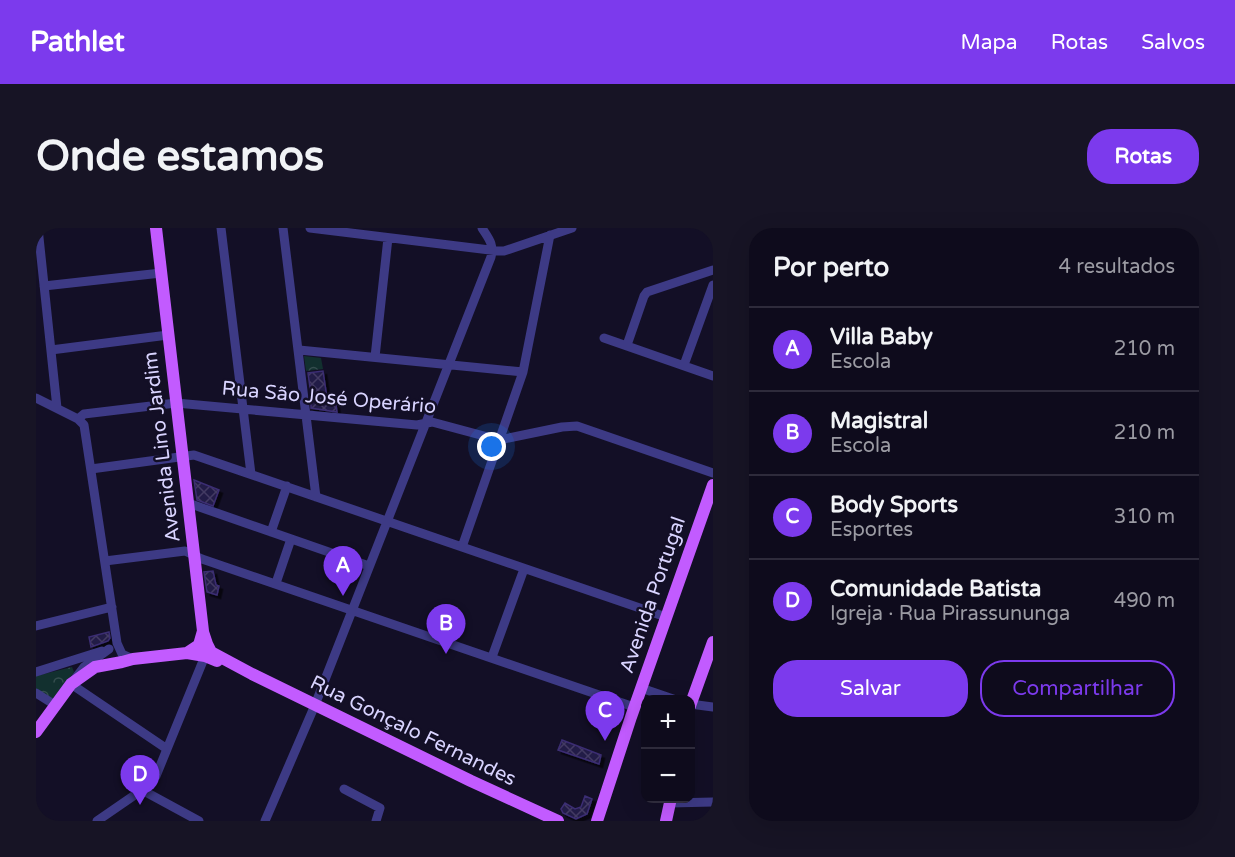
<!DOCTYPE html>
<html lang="pt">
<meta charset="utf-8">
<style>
body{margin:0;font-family:"Varela Round",sans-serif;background:#171425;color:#f1f3f6}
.controls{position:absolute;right:18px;bottom:18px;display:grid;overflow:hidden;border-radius:12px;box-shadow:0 6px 24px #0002}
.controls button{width:54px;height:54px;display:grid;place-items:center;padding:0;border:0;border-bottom:2px solid #2e2b3b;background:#0e0b1c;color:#f1f3f6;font:30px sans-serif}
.you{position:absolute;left:456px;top:219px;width:21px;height:21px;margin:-15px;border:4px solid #fff;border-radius:50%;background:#1a73e8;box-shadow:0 0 0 9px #1a73e833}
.badge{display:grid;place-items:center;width:39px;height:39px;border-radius:50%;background:#7c3aed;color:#fff;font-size:20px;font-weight:700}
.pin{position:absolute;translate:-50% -50px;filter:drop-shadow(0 2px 3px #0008)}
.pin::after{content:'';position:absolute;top:32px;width:21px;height:18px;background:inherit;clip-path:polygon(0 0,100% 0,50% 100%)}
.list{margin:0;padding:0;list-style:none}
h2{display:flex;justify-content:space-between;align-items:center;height:78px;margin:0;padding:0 24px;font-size:26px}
h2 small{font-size:20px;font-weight:400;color:#9b9ba3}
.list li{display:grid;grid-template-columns:39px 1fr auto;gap:18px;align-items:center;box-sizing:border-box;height:84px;padding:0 24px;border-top:2px solid #2e2b3b}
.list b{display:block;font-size:22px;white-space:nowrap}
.list p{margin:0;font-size:20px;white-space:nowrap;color:#9b9ba3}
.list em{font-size:20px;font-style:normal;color:#9b9ba3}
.actions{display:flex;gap:12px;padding:18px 24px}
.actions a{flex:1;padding:14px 0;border:2px solid #7c3aed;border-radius:24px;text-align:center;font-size:21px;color:#7c3aed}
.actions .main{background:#7c3aed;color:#fff}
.map{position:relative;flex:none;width:677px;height:593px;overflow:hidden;border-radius:24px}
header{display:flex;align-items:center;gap:36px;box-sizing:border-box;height:84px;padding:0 30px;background:#7c3aed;color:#fff}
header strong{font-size:28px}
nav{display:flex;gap:33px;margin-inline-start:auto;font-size:21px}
.intro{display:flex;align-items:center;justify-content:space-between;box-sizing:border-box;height:144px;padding:0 36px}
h1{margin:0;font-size:42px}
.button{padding:15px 27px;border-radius:24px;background:#7c3aed;color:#fff;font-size:21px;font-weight:700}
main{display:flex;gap:36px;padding:0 36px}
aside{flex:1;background:#0e0b1c;border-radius:24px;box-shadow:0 6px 24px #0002}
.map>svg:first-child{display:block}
</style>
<header>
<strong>Pathlet</strong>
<nav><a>Mapa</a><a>Rotas</a><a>Salvos</a></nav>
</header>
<div class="intro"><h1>Onde estamos</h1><a class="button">Rotas</a></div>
<main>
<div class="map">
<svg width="677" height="593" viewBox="0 0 677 593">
<defs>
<pattern id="park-crowns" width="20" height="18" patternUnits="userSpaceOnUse" patternTransform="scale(1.5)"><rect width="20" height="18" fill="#12302f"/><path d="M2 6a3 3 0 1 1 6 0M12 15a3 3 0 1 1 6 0" fill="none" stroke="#344d4e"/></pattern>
<pattern id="building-cross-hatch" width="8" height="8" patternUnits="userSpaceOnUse" patternTransform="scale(1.5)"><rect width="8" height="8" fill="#241b47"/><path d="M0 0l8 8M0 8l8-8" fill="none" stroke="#433b63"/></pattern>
<filter id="shadow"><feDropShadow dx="3.5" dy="3.5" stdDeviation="0" flood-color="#0009"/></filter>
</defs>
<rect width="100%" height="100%" fill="#130f26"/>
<path fill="url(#park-crowns)" d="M 268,128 L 285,130 L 287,141 L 270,143 Z
M 36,439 L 38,444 L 20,469 L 17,471 L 0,461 L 0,448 Z"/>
<path fill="url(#building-cross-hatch)" stroke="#3b2d73" stroke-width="1.5" filter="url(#shadow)" d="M 287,143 L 291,170 L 300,177 L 301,184 L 275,180 L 275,174 L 276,174 L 272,145 Z
M 158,252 L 183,262 L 177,278 L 161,272 Z
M 177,343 L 180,357 L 183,358 L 181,367 L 171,364 L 168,344 Z
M 73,404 L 74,410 L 72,413 L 55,419 L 53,409 Z
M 526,512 L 565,527 L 563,536 L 522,522 Z
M 549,568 L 556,571 L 551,586 L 540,591 L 527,585 L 525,581 L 529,575 L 539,581 L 545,579 Z"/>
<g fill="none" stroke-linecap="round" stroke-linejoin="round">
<path stroke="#3d3a85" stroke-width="9" d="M 2,0 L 21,180
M 185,0 L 215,246
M 247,0 L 280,269
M 274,0 L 462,23 L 468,23 L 536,0
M 8,58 L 125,45
M 568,110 L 677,148
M 591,117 L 608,68 L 611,64 L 677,42
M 15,122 L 132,107
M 263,122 L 487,144
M 339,129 L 352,10
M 648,137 L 677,57
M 0,170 L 42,191 L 48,197 L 81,415 L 86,426 L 97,431
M 42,191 L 48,186 L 140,175 L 381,197 L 396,194 L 463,212 L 526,199 L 541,198 L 677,245
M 55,241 L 158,227 L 630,389
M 152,275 L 333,338
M 235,304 L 251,258
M 426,319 L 487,144 L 514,7
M 69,333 L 149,323 L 166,331 L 598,479
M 240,355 L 255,311
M 0,398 L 76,379
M 73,421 L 48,439 L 35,456 L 131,521
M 456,429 L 488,341
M 0,444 L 66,423
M 605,460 L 640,472
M 0,465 L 19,477
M 654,476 L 677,479
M 308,561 L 344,580 L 340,593
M 106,562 L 163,593
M 634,575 L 677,574
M 61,593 L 106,562 L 120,548 L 169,428
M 229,593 L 279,477 L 455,29 C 458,16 453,11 446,0"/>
<path stroke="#c25bff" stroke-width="12" d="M 120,0 L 167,403 L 163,417 L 151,425
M 167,404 L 171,416 L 175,424 L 216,446 L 435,553 L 522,593
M 654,478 L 677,414
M 0,504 L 35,456 L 59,439 L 86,434 L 97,431 L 151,425 L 169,428 L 181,433
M 561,593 L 595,489 L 677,257
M 630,593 L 635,570"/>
</g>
<g text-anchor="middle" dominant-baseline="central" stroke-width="5" stroke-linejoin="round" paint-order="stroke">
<g font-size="20" fill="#d9d4ff" stroke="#130f26">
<text transform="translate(293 170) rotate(5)">Rua São José Operário</text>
<text transform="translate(126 219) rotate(-97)">Avenida Lino Jardim</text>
<text transform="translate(617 367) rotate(-71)">Avenida Portugal</text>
<text transform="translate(377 503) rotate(26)">Rua Gonçalo Fernandes</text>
</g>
</g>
</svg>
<div class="controls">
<button>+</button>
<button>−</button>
</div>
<div class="you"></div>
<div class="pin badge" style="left:307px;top:368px">A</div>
<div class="pin badge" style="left:410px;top:426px">B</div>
<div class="pin badge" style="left:569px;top:513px">C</div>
<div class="pin badge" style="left:104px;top:577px">D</div>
</div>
<aside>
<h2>Por perto<small>4 resultados</small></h2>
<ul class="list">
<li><span class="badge">A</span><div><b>Villa Baby</b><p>Escola</p></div><em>210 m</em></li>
<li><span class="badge">B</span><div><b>Magistral</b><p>Escola</p></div><em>210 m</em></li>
<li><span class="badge">C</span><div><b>Body Sports</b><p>Esportes</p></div><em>310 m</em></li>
<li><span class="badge">D</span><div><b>Comunidade Batista</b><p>Igreja · Rua Pirassununga</p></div><em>490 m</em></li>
</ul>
<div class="actions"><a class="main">Salvar</a><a>Compartilhar</a></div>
</aside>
</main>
